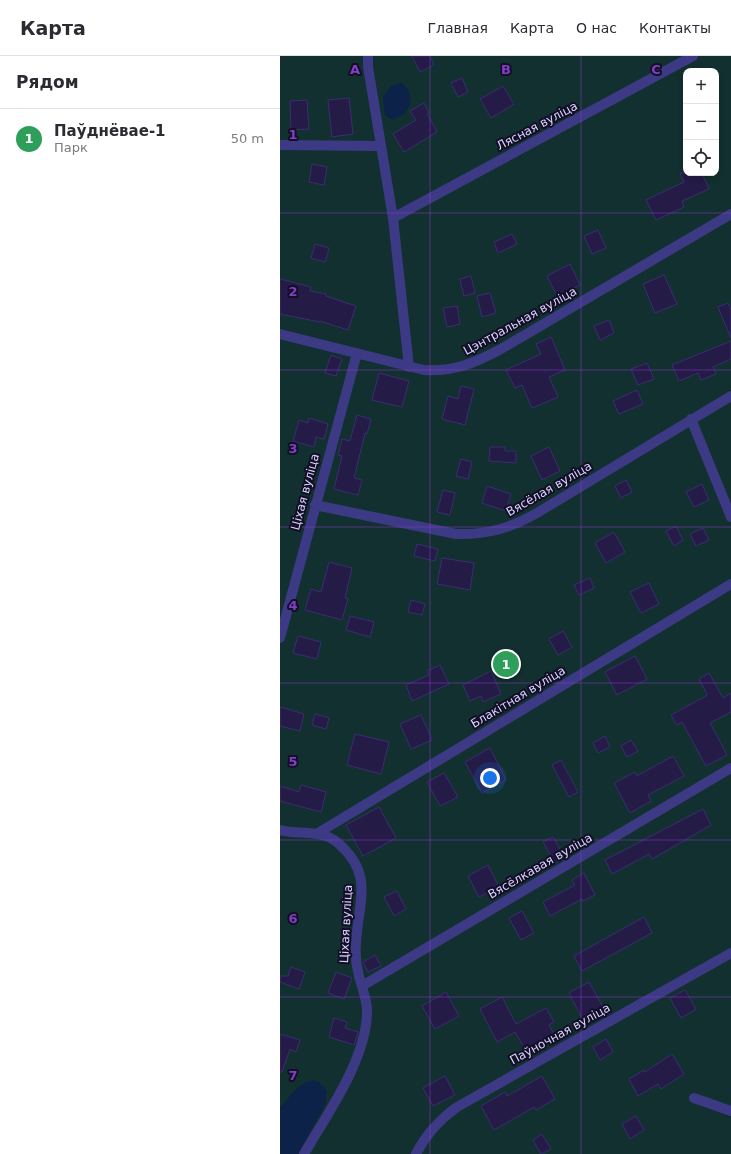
<!DOCTYPE html>
<html lang="ru">
<meta charset="utf-8">
<style>
body{margin:0;font-family:"DejaVu Sans",sans-serif;background:#f2f2f3;color:#2b2b33}
.controls{position:absolute;right:12px;top:12px;display:grid;overflow:hidden;border-radius:8px;box-shadow:0 2px 6px #0003}
.controls button{width:36px;height:36px;display:grid;place-items:center;padding:0;border:0;border-bottom:1px solid #e1e1e2;background:#fff;color:#2b2b33;font:20px sans-serif}
.you{position:absolute;left:210px;top:722px;width:14px;height:14px;margin:-10px;border:3px solid #fff;border-radius:50%;background:#1a73e8;box-shadow:0 0 0 6px #1a73e833}
.badge{display:grid;place-items:center;width:26px;height:26px;border-radius:50%;background:#187f8f;color:#fff;font-size:13px;font-weight:700}
.pin{position:absolute;translate:-50% -50%;border:2px solid #fff;box-shadow:0 1px 4px #0006}
.list{margin:0;padding:0;list-style:none}
h2{display:flex;justify-content:space-between;align-items:center;height:52px;margin:0;padding:0 16px;font-size:17px}
h2 small{font-size:13px;font-weight:400;color:#7c7c81}
.list li{display:grid;grid-template-columns:26px 1fr auto;gap:12px;align-items:center;box-sizing:border-box;height:60px;padding:0 16px;border-top:1px solid #e1e1e2}
.list b{display:block;font-size:15px;white-space:nowrap}
.list p{margin:0;font-size:13px;white-space:nowrap;color:#7c7c81}
.list em{font-size:13px;font-style:normal;color:#7c7c81}
.icon{flex:none;width:22px;height:22px;fill:none;stroke:currentColor;stroke-width:2;stroke-linecap:round;stroke-linejoin:round}
.map{position:relative;flex:none;width:451px;height:1098px;overflow:hidden}
header{display:flex;align-items:center;gap:24px;box-sizing:border-box;height:56px;padding:0 20px;background:#fff;border-bottom:1px solid #e1e1e2}
header strong{font-size:19px}
nav{display:flex;gap:22px;margin-inline-start:auto;font-size:14px}
main{display:flex}
aside{flex:1;background:#fff}
.map>svg:first-child{display:block}
</style>
<header>
<strong>Карта</strong>
<nav><a>Главная</a><a>Карта</a><a>О нас</a><a>Контакты</a></nav>
</header>
<main>
<aside>
<h2>Рядом<small></small></h2>
<ul class="list">
<li><span class="badge" style="background:#2e9e5b">1</span><div><b>Паўднёвае-1</b><p>Парк</p></div><em>50 m</em></li>
</ul>
</aside>
<div class="map">
<svg width="451" height="1098" viewBox="0 0 451 1098">
<rect width="100%" height="100%" fill="#130f26"/>
<path fill="#12302f" fill-rule="evenodd" d="M 0,0 L 451,0 L 451,1098 L 0,1098 ZM 406,15 L 436,15 L 436,117 L 406,117 Z"/>
<path fill="#0c2248" d="M 122,27 L 129,34 L 131,47 L 124,58 L 113,64 L 105,60 L 103,41 L 111,30 Z
M 33,1024 L 39,1026 L 47,1035 L 45,1049 L 18,1098 L 0,1098 L 0,1052 C 10,1041 18,1027 33,1024 Z"/>
<path fill="#241b47" stroke="#3b2d73" d="M 132,0 L 150,0 L 154,9 L 140,16 Z
M 182,22 L 188,36 L 178,41 L 171,27 Z
M 223,30 L 234,48 L 211,62 L 200,43 Z
M 69,42 L 73,78 L 52,81 L 48,44 Z
M 27,44 L 29,73 L 11,74 L 10,45 Z
M 144,47 L 149,57 L 147,58 L 157,76 L 124,96 L 113,78 L 136,64 L 130,55 Z
M 32,108 L 47,111 L 44,129 L 29,126 Z
M 400,117 L 422,117 L 429,133 L 402,145 L 404,151 L 376,164 L 366,144 L 404,126 Z
M 318,174 L 326,192 L 312,198 L 304,180 Z
M 232,178 L 237,188 L 218,197 L 214,186 Z
M 35,188 L 49,192 L 45,206 L 31,202 Z
M 290,208 L 300,229 L 277,240 L 267,220 Z
M 384,219 L 397,248 L 375,257 L 363,228 Z
M 191,220 L 195,237 L 184,240 L 180,223 Z
M 0,223 L 31,231 L 30,235 L 46,238 L 46,240 L 76,250 L 68,274 L 40,265 L 40,266 L 0,258 Z
M 210,237 L 216,257 L 202,261 L 197,240 Z
M 448,247 L 451,254 L 451,282 L 438,251 Z
M 177,250 L 180,268 L 167,271 L 163,252 Z
M 329,264 L 334,277 L 320,284 L 314,270 Z
M 271,281 L 285,314 L 269,321 L 278,341 L 252,352 L 242,329 L 235,332 L 226,314 L 261,298 L 256,288 Z
M 451,285 L 451,303 L 433,311 L 436,318 L 421,324 L 418,317 L 399,325 L 392,309 Z
M 51,299 L 62,303 L 56,320 L 45,317 Z
M 367,307 L 374,323 L 358,329 L 351,313 Z
M 99,317 L 129,325 L 122,351 L 92,344 Z
M 181,330 L 194,333 L 185,369 L 162,363 L 168,340 L 178,343 Z
M 357,334 L 363,348 L 339,358 L 333,345 Z
M 77,359 L 91,363 L 87,378 L 85,377 L 74,422 L 82,424 L 78,439 L 54,433 L 62,400 L 58,399 L 62,383 L 70,385 Z
M 29,362 L 48,368 L 44,383 L 36,381 L 34,391 L 13,385 L 19,364 L 28,367 Z
M 210,391 L 225,391 L 225,395 L 236,395 L 236,407 L 209,405 Z
M 269,391 L 280,415 L 262,424 L 251,400 Z
M 181,403 L 192,406 L 188,423 L 176,420 Z
M 346,424 L 352,436 L 341,442 L 335,430 Z
M 422,428 L 429,444 L 414,451 L 406,436 Z
M 207,430 L 231,438 L 226,455 L 202,447 Z
M 163,434 L 175,437 L 170,459 L 157,456 Z
M 396,470 L 403,484 L 394,490 L 386,475 Z
M 423,472 L 429,484 L 416,490 L 410,478 Z
M 334,476 L 345,496 L 326,507 L 315,487 Z
M 137,488 L 158,493 L 155,505 L 134,500 Z
M 162,502 L 194,507 L 190,534 L 157,528 Z
M 49,506 L 72,512 L 65,542 L 68,543 L 62,564 L 25,554 L 31,533 L 41,536 Z
M 310,522 L 314,532 L 299,539 L 294,529 Z
M 369,527 L 379,548 L 361,557 L 350,536 Z
M 131,544 L 145,548 L 142,559 L 128,556 Z
M 70,560 L 94,566 L 90,581 L 66,574 Z
M 283,575 L 292,591 L 278,599 L 269,583 Z
M 18,580 L 41,586 L 37,603 L 13,597 Z
M 355,600 L 367,623 L 337,639 L 325,616 Z
M 160,609 L 169,628 L 132,645 L 126,629 L 149,619 L 147,615 Z
M 211,615 L 221,638 L 203,646 L 201,640 L 190,645 L 183,629 Z
M 429,617 L 443,642 L 451,637 L 451,656 L 430,667 L 447,699 L 426,710 L 402,666 L 397,669 L 391,659 L 426,640 L 427,638 L 419,623 Z
M 0,651 L 24,658 L 20,675 L 0,670 Z
M 35,658 L 49,662 L 46,673 L 32,669 Z
M 141,659 L 152,684 L 131,693 L 120,668 Z
M 75,678 L 109,686 L 101,718 L 67,709 Z
M 325,680 L 330,691 L 318,697 L 313,687 Z
M 351,684 L 358,695 L 347,701 L 341,690 Z
M 210,692 L 226,724 L 202,737 L 185,706 Z
M 393,700 L 404,720 L 368,739 L 371,745 L 350,757 L 334,727 L 355,716 L 357,720 Z
M 281,704 L 298,736 L 289,741 L 272,709 Z
M 164,717 L 178,741 L 160,750 L 147,726 Z
M 21,729 L 46,736 L 41,756 L 0,745 L 0,730 L 19,736 Z
M 99,751 L 116,782 L 83,800 L 66,769 Z
M 423,753 L 431,769 L 372,803 L 369,798 L 332,818 L 325,804 Z
M 273,781 L 285,802 L 275,807 L 263,786 Z
M 208,809 L 219,831 L 199,841 L 188,820 Z
M 304,817 L 315,839 L 303,845 L 302,843 L 270,860 L 263,846 L 295,829 L 292,824 Z
M 117,835 L 126,853 L 114,860 L 104,841 Z
M 242,855 L 254,877 L 241,884 L 229,862 Z
M 364,861 L 372,877 L 302,915 L 294,900 Z
M 95,899 L 101,910 L 88,916 L 83,906 Z
M 11,911 L 25,916 L 19,933 L 0,926 L 0,920 L 8,920 Z
M 56,916 L 72,922 L 64,943 L 48,937 Z
M 309,926 L 324,953 L 303,964 L 289,937 Z
M 405,934 L 416,953 L 401,962 L 390,942 Z
M 166,936 L 179,960 L 155,973 L 142,950 Z
M 222,941 L 236,968 L 266,952 L 274,966 L 269,969 L 275,980 L 246,995 L 235,976 L 217,986 L 200,953 Z
M 54,962 L 67,966 L 65,972 L 78,976 L 74,989 L 49,981 Z
M 0,978 L 20,984 L 16,996 L 10,993 L 2,1016 L 0,1016 Z
M 326,983 L 333,996 L 320,1004 L 313,991 Z
M 392,998 L 404,1018 L 381,1033 L 378,1028 L 358,1040 L 349,1023 L 364,1014 L 365,1016 Z
M 165,1020 L 175,1039 L 153,1050 L 143,1032 Z
M 262,1020 L 275,1043 L 256,1054 L 254,1051 L 214,1074 L 201,1050 L 225,1036 L 227,1040 Z
M 356,1060 L 364,1074 L 350,1083 L 342,1068 Z
M 262,1078 L 271,1093 L 261,1098 L 253,1084 Z"/>
<g fill="none" stroke-linecap="round" stroke-linejoin="round">
<path stroke="#3d3a85" stroke-width="10" d="M 88,0 L 88,11 L 113,162 L 129,311
M 0,89 L 100,90
M 113,162 L 413,0
M 0,278 L 144,314 C 173,316 195,307 221,293 L 451,158
M 411,363 L 451,461
M 35,449 L 176,478 C 207,479 231,472 257,457 L 451,340
M 0,582 L 77,297
M 0,774 C 19,779 42,773 58,787 C 95,819 78,847 76,887 C 75,898 76,909 79,920 C 82,932 87,943 87,955 C 87,1003 47,1058 24,1098
M 38,777 L 451,528
M 82,930 L 451,712
M 414,1042 L 451,1055
M 136,1098 C 146,1078 159,1064 177,1051 L 451,897"/>
</g>
<path fill="none" stroke="#843dc5" stroke-width="1" stroke-opacity="0.55" d="M 150,0 L 150,1098M 301,0 L 301,1098M 0,157 L 451,157M 0,314 L 451,314M 0,471 L 451,471M 0,627 L 451,627M 0,784 L 451,784M 0,941 L 451,941"/>
<g text-anchor="middle" dominant-baseline="central" stroke-width="4" stroke-linejoin="round" paint-order="stroke">
<g font-size="12" fill="#d9d4ff" stroke="#130f26">
<text transform="translate(257 70) rotate(-28)">Лясная вуліца</text>
<text transform="translate(240 265) rotate(-29)">Цэнтральная вуліца</text>
<text transform="translate(269 433) rotate(-30)">Вясёлая вуліца</text>
<text transform="translate(25 436) rotate(-75)">Ціхая вуліца</text>
<text transform="translate(238 641) rotate(-31)">Блакітная вуліца</text>
<text transform="translate(260 810) rotate(-30)">Вясёлкавая вуліца</text>
<text transform="translate(66 868) rotate(-87)">Ціхая вуліца</text>
<text transform="translate(280 978) rotate(-29)">Паўночная вуліца</text>
</g>
</g>
<g font-size="13" text-anchor="middle" font-weight="bold" fill="#843dc5" stroke="#130f26" stroke-width="4" stroke-linejoin="round" paint-order="stroke">
<text x="75" y="18">A</text>
<text x="226" y="18">B</text>
<text x="376" y="18">C</text>
<text x="13" y="83">1</text>
<text x="13" y="240">2</text>
<text x="13" y="397">3</text>
<text x="13" y="554">4</text>
<text x="13" y="710">5</text>
<text x="13" y="867">6</text>
<text x="13" y="1024">7</text>
</g>
</svg>
<div class="controls">
<button>+</button>
<button>−</button>
<button><svg class="icon" aria-label="locate" viewBox="0 0 24 24"><circle cx="12" cy="12" r="6"/><path d="M12 2v4M12 18v4M2 12h4M18 12h4"/></svg></button>
</div>
<div class="you"></div>
<div class="pin badge" style="left:226px;top:608px;background:#2e9e5b">1</div>
</div>
</main>
